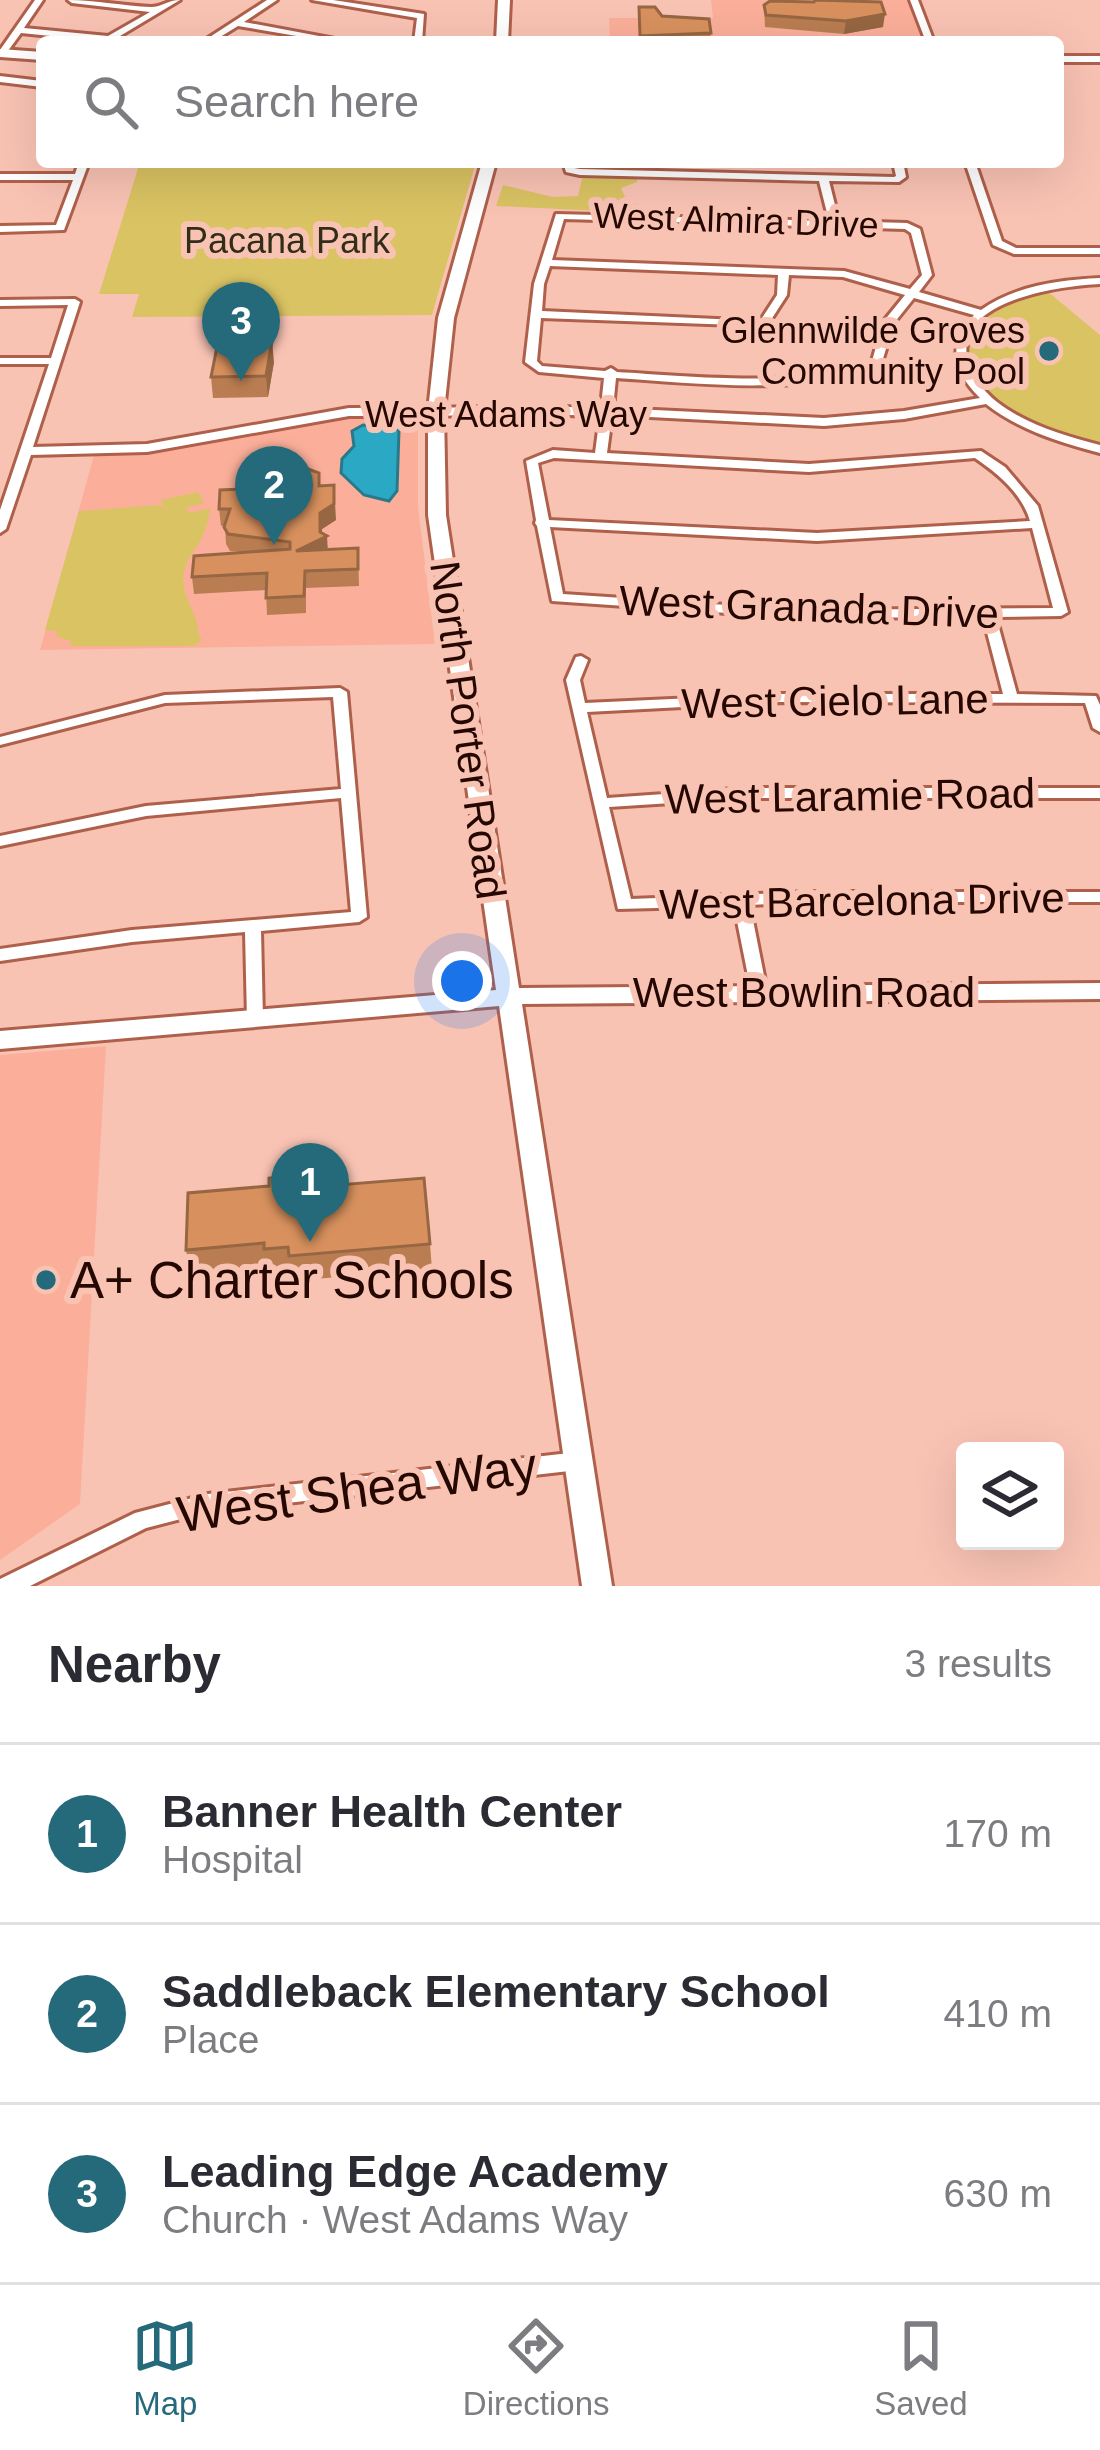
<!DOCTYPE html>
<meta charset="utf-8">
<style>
body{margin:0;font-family:Helvetica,sans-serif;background:#f2f2f3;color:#2b2b33}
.controls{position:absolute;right:36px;bottom:36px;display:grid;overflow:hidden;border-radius:12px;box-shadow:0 12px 48px #0002}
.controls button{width:108px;height:108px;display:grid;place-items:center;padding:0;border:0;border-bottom:3px solid #e1e1e2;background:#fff;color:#2b2b33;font:60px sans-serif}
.you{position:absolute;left:462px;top:981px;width:42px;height:42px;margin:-30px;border:9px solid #fff;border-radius:50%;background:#1a73e8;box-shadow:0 0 0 18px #1a73e833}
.badge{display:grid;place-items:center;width:78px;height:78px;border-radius:50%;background:#246a7a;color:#fff;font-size:39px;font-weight:700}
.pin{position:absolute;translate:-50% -99px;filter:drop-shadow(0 3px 6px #0008)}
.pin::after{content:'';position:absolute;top:63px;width:42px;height:36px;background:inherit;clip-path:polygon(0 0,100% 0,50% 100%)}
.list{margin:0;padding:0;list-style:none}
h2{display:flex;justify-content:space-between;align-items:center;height:156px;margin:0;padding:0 48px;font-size:51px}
h2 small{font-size:39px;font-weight:400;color:#7c7c81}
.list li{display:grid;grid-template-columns:78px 1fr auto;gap:36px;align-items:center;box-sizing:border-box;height:180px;padding:0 48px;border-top:3px solid #e1e1e2}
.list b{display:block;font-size:45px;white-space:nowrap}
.list p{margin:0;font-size:39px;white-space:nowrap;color:#7c7c81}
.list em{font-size:39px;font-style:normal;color:#7c7c81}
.icon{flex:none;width:66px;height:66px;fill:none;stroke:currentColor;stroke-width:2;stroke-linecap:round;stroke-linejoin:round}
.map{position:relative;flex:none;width:1100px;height:1586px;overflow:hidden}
.search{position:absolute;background:#fff;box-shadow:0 12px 48px #0002;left:36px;right:36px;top:36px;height:132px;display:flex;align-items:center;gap:30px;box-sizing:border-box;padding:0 42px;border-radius:12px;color:#7c7c81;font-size:45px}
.sheet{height:696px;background:#fff}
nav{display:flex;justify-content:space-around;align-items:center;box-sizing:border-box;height:168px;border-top:3px solid #e1e1e2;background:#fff;font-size:33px;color:#7c7c81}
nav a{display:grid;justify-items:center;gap:6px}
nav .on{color:#246a7a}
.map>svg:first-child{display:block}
</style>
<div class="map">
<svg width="1100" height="1586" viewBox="0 0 1100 1586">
<rect width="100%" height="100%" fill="#f9c3b4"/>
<path fill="#fbaf9a" d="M 711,0 L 908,0 L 923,42 L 610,42 L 609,18 L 713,18 Z
M 403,416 L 418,420 L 418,507 L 435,644 L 40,650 L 94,455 L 158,450 L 331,418 Z
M 106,1046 L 80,1504 L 0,1560 L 0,1055 Z"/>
<path fill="#dac363" d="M 140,162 L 476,162 L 432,315 L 132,317 L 139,294 L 99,294 Z
M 583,175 L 637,177 L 637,182 L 621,188 L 625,197 L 616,201 L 639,204 L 641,213 L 496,206 L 503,185 L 553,197 L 578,196 Z
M 1047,291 L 1100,335 L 1100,446 C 1064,436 1028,424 998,401 C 929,349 988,304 1047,291 Z
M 198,492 L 204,503 L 186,508 L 190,513 L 210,508 C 206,559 164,556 194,614 C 199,624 196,632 202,640 L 195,646 L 70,646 L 71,641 L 56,636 L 57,631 L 45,630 L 79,511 L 162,505 L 167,513 L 161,500 Z"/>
<path fill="#2ba9c4" stroke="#2a798a" stroke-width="3" d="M 363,425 L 399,430 L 397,491 L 389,501 L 364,495 L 341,473 L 342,459 L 354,446 L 352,431 Z"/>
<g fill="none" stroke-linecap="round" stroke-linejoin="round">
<g stroke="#af604b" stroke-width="6">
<path id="street" d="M 35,0 L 43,0 L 24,28 L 108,36 L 150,12 L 72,3 L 68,0 C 96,0 123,6 151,7 C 162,7 168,0 180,0 L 110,42 L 21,33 L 5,55 L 0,55 L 0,50 Z
M 267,0 L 277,0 L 244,22 L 351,42 L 332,42 L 238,26 L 212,42 L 202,42 Z
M 312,0 L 333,0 L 424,14 L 422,42 L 414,42 L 417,18 Z
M 910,0 L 918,0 L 934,42 L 926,42 Z
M 1058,56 L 1100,56 L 1100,62 L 1058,62 Z
M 0,76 L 42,81 L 42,87 L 0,82 Z
M 79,162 L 89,162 L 64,230 L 0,232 L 0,226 L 56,225 L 73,180 L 0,180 L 0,174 L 75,174 Z
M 563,162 L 573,162 L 574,168 L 580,169 L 894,177 L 896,176 L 893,162 L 903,162 L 906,177 L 899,182 L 829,181 L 839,221 L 907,223 L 920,229 L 932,275 L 919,292 L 981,310 C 1015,286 1058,280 1100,278 L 1100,284 C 1062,286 957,299 967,357 C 971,375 983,391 997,402 C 1027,425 1065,436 1100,445 L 1100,453 C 1059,442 1019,430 986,404 L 904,419 L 824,426 L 612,415 L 607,453 L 809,464 L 981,451 L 1005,467 L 1038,506 L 1068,612 L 1061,616 L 996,617 L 1017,694 L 1096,696 L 1100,705 L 1100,732 L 1093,728 L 1085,703 L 778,702 L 587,712 L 607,798 L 750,788 L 1100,788 L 1100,798 L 750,798 L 609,807 L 631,899 L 810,892 L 1100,892 L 1100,902 L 810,902 L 750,905 L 767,991 L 765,995 L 753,995 L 751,991 L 734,906 L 618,909 L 566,680 L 576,657 L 581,656 L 588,660 L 580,680 L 585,703 L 778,694 L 1003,694 L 983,617 L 802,618 L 552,601 L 537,526 L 535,523 L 536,520 L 526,461 L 553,450 L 595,453 L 600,415 L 349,416 L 147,452 L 31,455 L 6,529 L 0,533 L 0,510 L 49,364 L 0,364 L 0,358 L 51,358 L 68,305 L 0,306 L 0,300 L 75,299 L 80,302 L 33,447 L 147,444 L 349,408 L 601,407 L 604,378 L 539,372 L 525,362 L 534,284 L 556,214 L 829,221 L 819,181 L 580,175 L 566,172 ZM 564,219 L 905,229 L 911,233 L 922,275 L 910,289 L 844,271 L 552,260 ZM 550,266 L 778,275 L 777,295 L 760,321 L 542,311 L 544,284 ZM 789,275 L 843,277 L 905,295 L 883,322 L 872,361 C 807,389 688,376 617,372 L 611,368 L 605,371 L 542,366 L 537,361 L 541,318 L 767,326 L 787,295 ZM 914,298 L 974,315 C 948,346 951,369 980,398 L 904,411 L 824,418 L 613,408 L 616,378 C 695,383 808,397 881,365 L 894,323 ZM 554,458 L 809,472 L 975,458 C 997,473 1022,493 1030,521 L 817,533 L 549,520 L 538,463 ZM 550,527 L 817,541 L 1032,528 L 1053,608 L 802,610 L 563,594 Z
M 965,162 L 975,162 L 1002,241 L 1016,248 L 1100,248 L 1100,254 L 1014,254 L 993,245 Z
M 340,688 L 347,692 L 367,917 L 359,922 L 261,931 L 263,1019 L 261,1023 L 249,1023 L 247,1019 L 245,932 L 132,942 L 0,961 L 0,949 L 132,930 L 351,912 L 341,798 L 146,816 L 0,846 L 0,836 L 146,806 L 341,789 L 333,697 L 165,703 L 0,745 L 0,737 L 165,695 Z
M 578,1452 L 585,1455 L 588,1461 L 585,1467 L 578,1470 L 208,1512 L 146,1528 L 30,1586 L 0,1586 L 0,1579 L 135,1513 L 208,1494 Z"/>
</g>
<g stroke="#af604b" stroke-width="6">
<path id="secondary" d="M 498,0 L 510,0 L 508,42 L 496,42 Z
M 0,49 L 42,52 L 42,60 L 0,57 Z
M 482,162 L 496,162 L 454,318 L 444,411 L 446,515 L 519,988 L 1100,983 L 1100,999 L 522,1004 L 612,1586 L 582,1586 L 499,1006 L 0,1049 L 0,1031 L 496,990 L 428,515 L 428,411 L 438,318 Z"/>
</g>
<use href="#street" fill="#fff" fill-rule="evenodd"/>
<use href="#secondary" fill="#fff" fill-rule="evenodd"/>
</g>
<path fill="#ba7d51" d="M 814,2 L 883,27 L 844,34 L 765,27 L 764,5 Z
M 639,7 L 711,33 L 710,42 L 639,42 Z
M 274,362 L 268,397 L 213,398 L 211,377 Z
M 243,473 L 319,473 L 320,486 L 336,520 L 322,529 L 322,533 L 328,550 L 358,548 L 359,586 L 306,588 L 306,613 L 267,615 L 266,590 L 194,594 L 192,577 L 244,552 L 230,551 L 226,544 L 225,525 L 221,526 L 219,509 L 244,489 Z
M 327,1186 L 430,1244 L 432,1269 L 291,1281 L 290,1272 L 267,1274 L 266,1268 L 190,1274 L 186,1250 Z"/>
<path fill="#976642" d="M 885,14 L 883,27 L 844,34 L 846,21 Z
M 272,341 L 274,362 L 268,397 L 266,376 Z
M 334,485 L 336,520 L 322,529 L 321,539 L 327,536 L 328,553 L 296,551 L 320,513 Z"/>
<path fill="#d8915e" stroke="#976642" stroke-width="3" d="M 815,0 L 881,2 L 885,14 L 846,21 L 766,15 L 764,5 L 770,1 L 814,2 Z
M 639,7 L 655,7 L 662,16 L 709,19 L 711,33 L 640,36 Z
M 272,341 L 266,376 L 211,377 L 218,342 Z
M 282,459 L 319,473 L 319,486 L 334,485 L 334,504 L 320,513 L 320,532 L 327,536 L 296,551 L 358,548 L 358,569 L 305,571 L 304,596 L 266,598 L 267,573 L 192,577 L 194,556 L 290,549 L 290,542 L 228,534 L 224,527 L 230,509 L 219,509 L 220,490 L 297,487 L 243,473 Z
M 325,1173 L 326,1186 L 424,1178 L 430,1244 L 289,1256 L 288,1247 L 264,1249 L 264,1243 L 186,1250 L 188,1193 L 269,1186 L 269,1178 Z"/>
<g fill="#246a7a" stroke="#f9c3b4" stroke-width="4.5">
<circle cx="1049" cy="351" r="12"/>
<circle cx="46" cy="1280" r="12"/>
</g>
<g text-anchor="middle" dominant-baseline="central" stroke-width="12" stroke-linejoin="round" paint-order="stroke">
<g font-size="36" fill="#260802" stroke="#f9c3b4">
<text transform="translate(736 220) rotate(2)">West Almira Drive</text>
<text x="506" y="414">West Adams Way</text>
</g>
<g font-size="36" fill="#322d19" stroke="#f9c3b4">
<text x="287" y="240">Pacana Park</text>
</g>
<g font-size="36" fill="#260802" stroke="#f9c3b4" text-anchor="end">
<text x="1025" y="330">Glennwilde Groves<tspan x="1025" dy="41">Community Pool</tspan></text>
</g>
<g font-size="42" fill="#260802" stroke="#f9c3b4">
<text transform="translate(809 607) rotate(2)">West Granada Drive</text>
<text transform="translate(835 701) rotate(-1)">West Cielo Lane</text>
<text transform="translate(468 730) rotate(82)">North Porter Road</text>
<text transform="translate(850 796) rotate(-1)">West Laramie Road</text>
<text transform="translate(862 901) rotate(-1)">West Barcelona Drive</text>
<text x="804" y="992">West Bowlin Road</text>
</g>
<g font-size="51" fill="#260802" stroke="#f9c3b4" text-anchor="start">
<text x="70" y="1280">A+ Charter Schools</text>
</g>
<g font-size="51" fill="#260802" stroke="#f9c3b4">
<text transform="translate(357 1490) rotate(-8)">West Shea Way</text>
</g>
</g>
</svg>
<div class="controls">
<button><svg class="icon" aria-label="layers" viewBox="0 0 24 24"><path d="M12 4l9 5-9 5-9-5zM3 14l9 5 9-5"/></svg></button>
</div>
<div class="you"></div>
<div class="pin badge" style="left:310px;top:1242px">1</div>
<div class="pin badge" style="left:274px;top:545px">2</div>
<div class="pin badge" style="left:241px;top:381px">3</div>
<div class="search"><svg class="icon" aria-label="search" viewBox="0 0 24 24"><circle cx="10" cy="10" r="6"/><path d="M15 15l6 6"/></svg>Search here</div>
</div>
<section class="sheet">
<h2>Nearby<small>3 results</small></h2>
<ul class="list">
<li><span class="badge">1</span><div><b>Banner Health Center</b><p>Hospital</p></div><em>170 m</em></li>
<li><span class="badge">2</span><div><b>Saddleback Elementary School</b><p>Place</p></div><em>410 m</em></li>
<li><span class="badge">3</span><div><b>Leading Edge Academy</b><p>Church · West Adams Way</p></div><em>630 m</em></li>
</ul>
</section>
<nav>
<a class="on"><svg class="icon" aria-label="map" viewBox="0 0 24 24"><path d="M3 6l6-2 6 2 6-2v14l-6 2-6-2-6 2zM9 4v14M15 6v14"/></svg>Map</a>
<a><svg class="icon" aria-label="directions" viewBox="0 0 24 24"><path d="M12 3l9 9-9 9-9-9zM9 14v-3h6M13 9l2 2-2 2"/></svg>Directions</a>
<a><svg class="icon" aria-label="saved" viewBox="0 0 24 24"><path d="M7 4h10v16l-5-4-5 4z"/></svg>Saved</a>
</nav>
